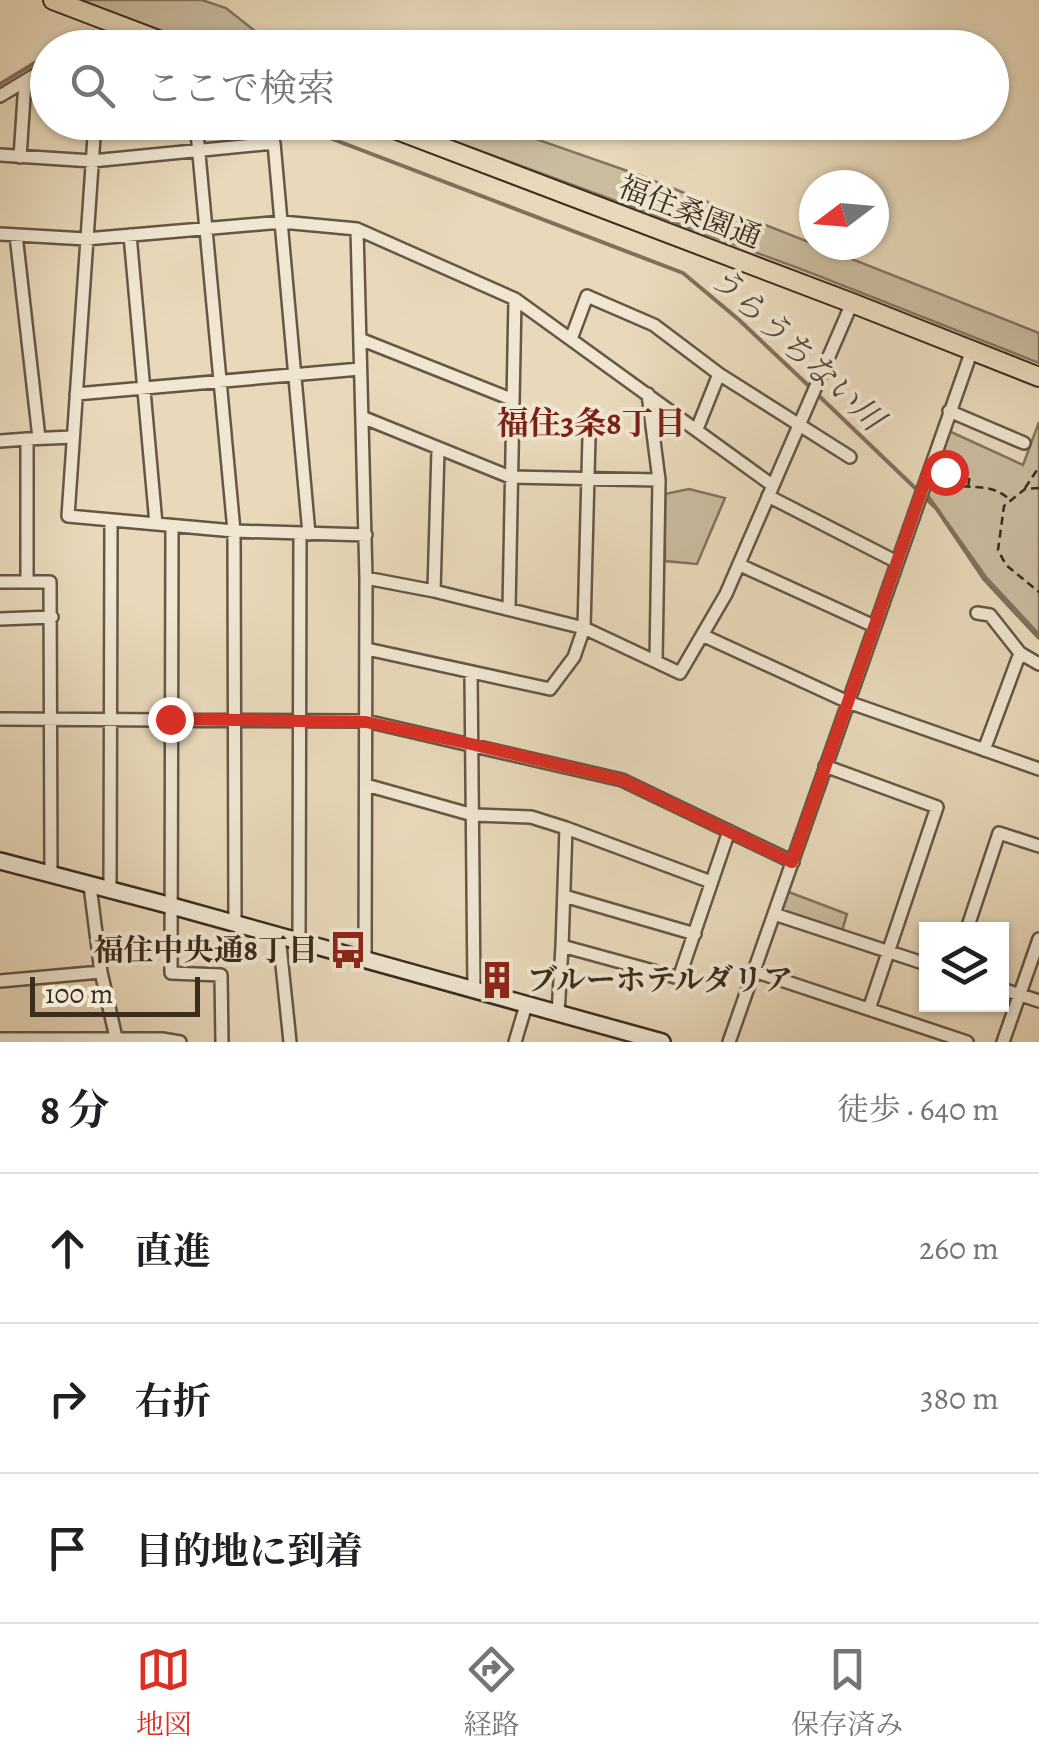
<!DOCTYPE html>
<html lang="ja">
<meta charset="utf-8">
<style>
body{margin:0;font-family:Alegreya,"Noto Serif JP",serif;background:#f6f6f6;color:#202124}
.controls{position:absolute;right:30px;bottom:30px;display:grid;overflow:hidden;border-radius:0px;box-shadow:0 2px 8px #0004}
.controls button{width:90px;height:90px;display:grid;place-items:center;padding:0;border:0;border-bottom:2px solid #e0e0e0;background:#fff;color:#202124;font:50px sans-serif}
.compass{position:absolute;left:799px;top:170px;width:90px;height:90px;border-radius:50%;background:#fff;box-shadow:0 2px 8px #0004;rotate:254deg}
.scale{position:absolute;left:30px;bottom:25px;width:170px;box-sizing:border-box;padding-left:10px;border:5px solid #3a2c1e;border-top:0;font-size:28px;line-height:35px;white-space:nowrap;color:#3a2c1e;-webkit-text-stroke:8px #f0e6d2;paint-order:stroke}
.stop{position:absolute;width:30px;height:30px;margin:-22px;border:8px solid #d93025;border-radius:50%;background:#fff}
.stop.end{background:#d93025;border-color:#fff;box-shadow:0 2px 10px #0008}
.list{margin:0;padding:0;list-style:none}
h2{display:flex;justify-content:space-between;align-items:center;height:130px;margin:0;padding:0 40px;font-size:42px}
h2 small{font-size:32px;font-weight:400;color:#757577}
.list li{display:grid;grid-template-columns:65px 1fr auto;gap:30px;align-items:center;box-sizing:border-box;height:150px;padding:0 40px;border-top:2px solid #e0e0e0}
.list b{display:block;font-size:38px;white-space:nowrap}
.list em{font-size:32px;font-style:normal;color:#757577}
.icon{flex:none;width:55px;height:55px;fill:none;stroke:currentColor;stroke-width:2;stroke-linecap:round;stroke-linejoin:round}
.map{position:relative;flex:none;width:1039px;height:1042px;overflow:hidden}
.search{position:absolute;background:#fff;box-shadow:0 2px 8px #0004;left:30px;right:30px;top:30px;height:110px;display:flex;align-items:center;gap:25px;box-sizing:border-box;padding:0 35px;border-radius:55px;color:#757577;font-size:38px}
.sheet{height:580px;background:#fff}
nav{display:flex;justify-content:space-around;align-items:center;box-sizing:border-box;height:140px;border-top:2px solid #e0e0e0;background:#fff;font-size:28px;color:#757577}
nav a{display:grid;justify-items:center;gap:5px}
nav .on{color:#d93025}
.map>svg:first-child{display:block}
</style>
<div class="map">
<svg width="1039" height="1042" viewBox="0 0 1039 1042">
<rect width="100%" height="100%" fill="#e8d9ba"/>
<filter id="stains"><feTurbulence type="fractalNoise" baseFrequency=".002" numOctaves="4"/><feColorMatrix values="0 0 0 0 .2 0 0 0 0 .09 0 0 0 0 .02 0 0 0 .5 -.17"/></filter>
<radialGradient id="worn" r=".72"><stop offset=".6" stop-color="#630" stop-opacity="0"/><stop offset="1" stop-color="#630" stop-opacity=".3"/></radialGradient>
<path fill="#cabc9f" stroke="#82745e" stroke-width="2.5" d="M 78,0 L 202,0 L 226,8 L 260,35 L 291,47 L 205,47 Z
M 405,123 L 490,123 L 639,175 L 1039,333 L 1039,363 L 806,271 Z
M 1039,422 L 1039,634 L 986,577 L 925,491 L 949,431 L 1023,465 Z
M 689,489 L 725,498 L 697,564 L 665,561 L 665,494 Z
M 786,891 L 847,914 L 841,934 L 777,911 Z"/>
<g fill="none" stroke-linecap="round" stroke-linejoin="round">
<path stroke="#7f705c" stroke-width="4" d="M 74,48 L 81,48
M 0,84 L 48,55
M 288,122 L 683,273 L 738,319 L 811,388
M 818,395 L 936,508 L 984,579 L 1039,638"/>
<g stroke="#665745" stroke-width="16">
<path id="street" d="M 0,96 L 48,67
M 95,122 L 68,516 L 234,531 L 366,535
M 196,122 L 234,531 L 235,924
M 0,155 L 92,161 L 274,143 L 309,534
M 20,157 L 25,82
M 0,234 L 86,239 L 282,222 L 357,229
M 16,235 L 39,438
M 130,235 L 156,524
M 360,339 L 511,399
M 571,339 L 587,296 L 654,325 L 719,374 L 850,457
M 76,394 L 360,369
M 648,394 L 659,480 L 656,661
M 949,411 L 1024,443
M 362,417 L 510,477 L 659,480
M 697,429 L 719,374
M 0,441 L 27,439
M 772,485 L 515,299 L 357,229 L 366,578 L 434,591 L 584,628 L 680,673 L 726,594 L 852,303
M 768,496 L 897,562
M 172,526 L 171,973 L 221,975 L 222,1042
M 740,565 L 874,626
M 0,582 L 27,582
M 434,591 L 438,450
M 509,609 L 515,299
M 977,613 L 990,615 L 1020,653 L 1039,664
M 0,619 L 52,617
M 702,635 L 848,702 L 1039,769
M 367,649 L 550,689 L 574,657 L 584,628 L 589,437
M 471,673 L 474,990
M 0,719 L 366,721 L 622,780 L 793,862
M 984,750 L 1020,653
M 825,766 L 937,807 L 869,1009
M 366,785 L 473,815 L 531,817 L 566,828 L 562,946
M 566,828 L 711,882
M 51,875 L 50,582 L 27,582 L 27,439 L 73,437
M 90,886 L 101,972 L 117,1042
M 110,889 L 111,520
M 564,896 L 695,934
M 774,914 L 926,964
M 967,929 L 999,833 L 1039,846
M 279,936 L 290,1042
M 299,941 L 300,533
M 365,960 L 366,578
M 754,971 L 967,1042
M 0,981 L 101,972
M 1002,989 L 1039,1001
M 558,1014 L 562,946 L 679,978 L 729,831
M 0,1039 L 162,1039 L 180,1042
M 515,1042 L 526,1005
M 729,1042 L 972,350
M 1003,1042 L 1039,939"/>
</g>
<g stroke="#3a2c1e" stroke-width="20">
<path id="secondary" d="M 0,861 L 172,906 L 662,1042"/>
</g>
<g stroke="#3a2c1e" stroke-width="22">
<path id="primary" d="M 53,0 L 179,48
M 376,122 L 852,303 L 1039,377"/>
</g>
<path stroke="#3a2c1e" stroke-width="2.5" stroke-dasharray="8 5" stroke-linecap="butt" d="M 940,476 L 945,472 L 960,478 L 967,472 L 970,475 L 968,487
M 941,477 L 942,482 C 969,492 987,480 1009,499
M 1025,488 L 1039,467
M 1039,488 L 1025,489 L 1004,506 L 998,550 L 1006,565 L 1039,592"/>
<use href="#street" stroke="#f0e6d2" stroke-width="11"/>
<use href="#secondary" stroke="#f0e6d2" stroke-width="15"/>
<use href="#primary" stroke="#e8d9ba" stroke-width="18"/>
</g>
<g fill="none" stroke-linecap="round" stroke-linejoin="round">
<path stroke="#d93025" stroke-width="12" d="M 170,719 L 366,722 L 471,744 L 622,780 L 792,862 L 929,470 L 940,476 L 945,472"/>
</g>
<defs>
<g id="bus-bare" transform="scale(3)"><path d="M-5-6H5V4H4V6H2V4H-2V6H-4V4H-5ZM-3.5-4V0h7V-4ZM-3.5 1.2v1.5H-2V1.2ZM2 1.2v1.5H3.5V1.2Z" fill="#8f2418" stroke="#f0e6d2" stroke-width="2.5" paint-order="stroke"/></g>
<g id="building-bare" transform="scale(3)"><path d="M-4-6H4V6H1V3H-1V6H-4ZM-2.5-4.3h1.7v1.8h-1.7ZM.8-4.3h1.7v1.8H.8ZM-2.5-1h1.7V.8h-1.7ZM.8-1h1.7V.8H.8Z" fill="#8f2418" stroke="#f0e6d2" stroke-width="2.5" paint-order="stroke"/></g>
</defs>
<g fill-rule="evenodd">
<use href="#bus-bare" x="348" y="950"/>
<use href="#building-bare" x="497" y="980"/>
</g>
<g text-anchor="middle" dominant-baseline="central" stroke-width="8" stroke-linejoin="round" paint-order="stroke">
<g font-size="30" fill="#3a2c1e" stroke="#f0e6d2">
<text transform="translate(690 212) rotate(21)">福住桑園通</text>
</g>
<g font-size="30" font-weight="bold" fill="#3a2c1e" stroke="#f0e6d2" text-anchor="end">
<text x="318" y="950">福住中央通8丁目</text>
<text x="527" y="980" text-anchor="start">ブルーホテルダリア</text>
</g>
<g font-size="32" font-style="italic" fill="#574838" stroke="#f0e6d2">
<text transform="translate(797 348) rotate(43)">うらうちない川</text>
</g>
<g font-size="32" font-weight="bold" fill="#7a1f14" stroke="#f0e6d2">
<text x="591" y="423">福住3条8丁目</text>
</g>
</g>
<rect width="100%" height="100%" filter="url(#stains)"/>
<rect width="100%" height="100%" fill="url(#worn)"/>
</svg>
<div class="controls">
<button><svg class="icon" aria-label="layers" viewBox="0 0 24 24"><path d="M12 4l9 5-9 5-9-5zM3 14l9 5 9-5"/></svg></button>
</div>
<svg class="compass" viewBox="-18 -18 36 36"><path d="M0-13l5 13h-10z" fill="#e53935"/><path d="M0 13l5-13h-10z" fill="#757577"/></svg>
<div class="scale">100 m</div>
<div class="stop" style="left:945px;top:472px"></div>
<div class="stop end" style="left:170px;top:719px"></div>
<div class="search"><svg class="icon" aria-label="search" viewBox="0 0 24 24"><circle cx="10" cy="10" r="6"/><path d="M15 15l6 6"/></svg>ここで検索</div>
</div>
<section class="sheet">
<h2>8 分<small>徒歩 · 640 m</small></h2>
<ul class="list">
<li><svg class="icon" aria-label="ahead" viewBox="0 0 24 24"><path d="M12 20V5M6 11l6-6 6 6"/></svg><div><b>直進</b></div><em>260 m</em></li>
<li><svg class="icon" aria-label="right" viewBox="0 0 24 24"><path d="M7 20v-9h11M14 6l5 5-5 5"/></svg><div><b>右折</b></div><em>380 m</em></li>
<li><svg class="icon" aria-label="arrive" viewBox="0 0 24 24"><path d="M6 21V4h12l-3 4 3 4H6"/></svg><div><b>目的地に到着</b></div></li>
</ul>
</section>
<nav>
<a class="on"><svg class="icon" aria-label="map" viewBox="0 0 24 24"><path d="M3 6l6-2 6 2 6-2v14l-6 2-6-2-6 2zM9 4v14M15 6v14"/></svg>地図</a>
<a><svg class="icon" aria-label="directions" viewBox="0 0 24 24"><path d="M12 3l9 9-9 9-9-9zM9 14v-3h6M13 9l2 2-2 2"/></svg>経路</a>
<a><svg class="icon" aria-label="saved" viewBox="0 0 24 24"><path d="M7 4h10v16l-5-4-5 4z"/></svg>保存済み</a>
</nav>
